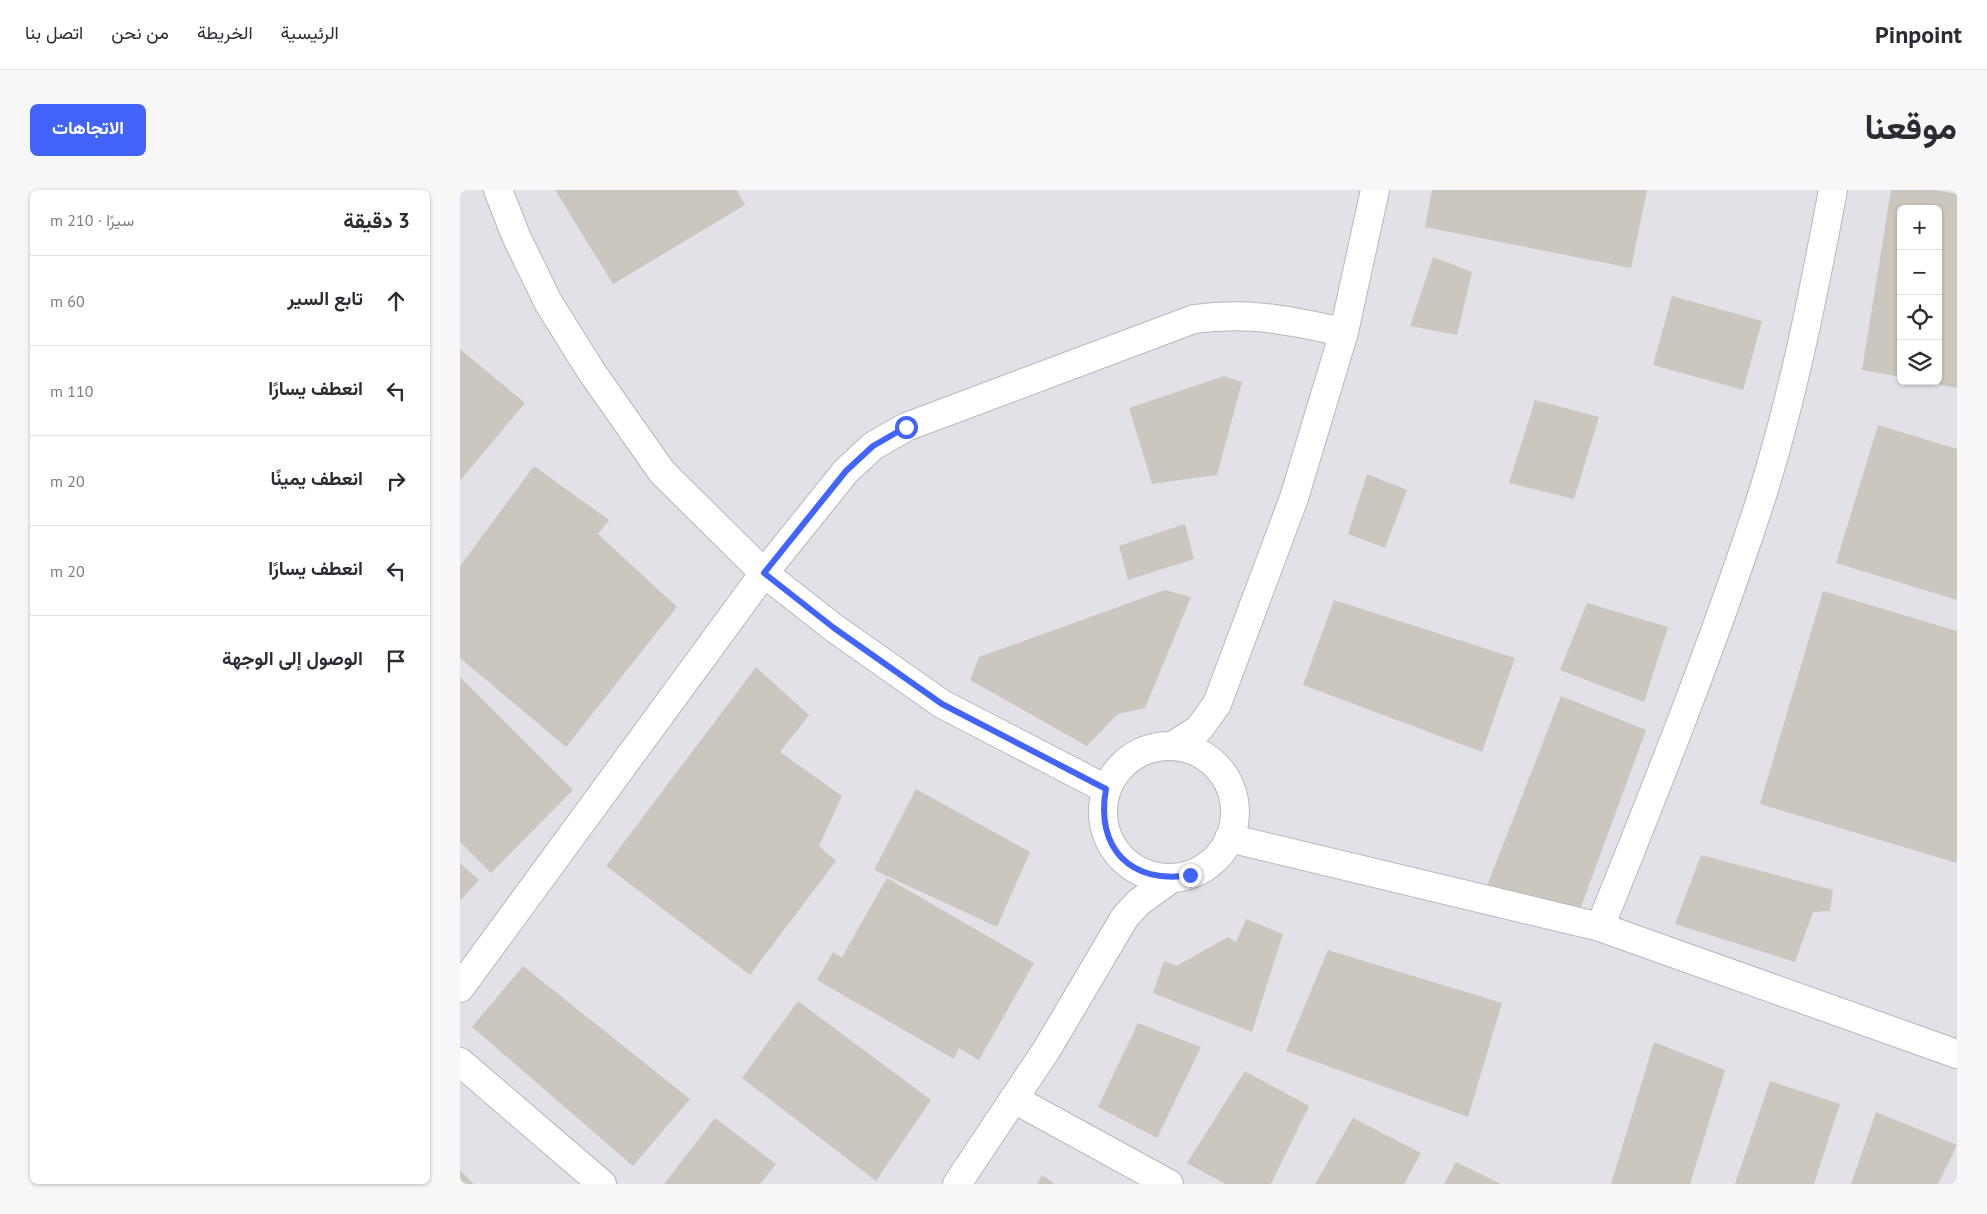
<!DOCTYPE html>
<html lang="ar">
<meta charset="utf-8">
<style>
body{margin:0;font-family:"PT Sans",Vazirmatn,sans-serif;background:#f7f7f7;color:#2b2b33;direction:rtl}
.controls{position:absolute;right:15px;top:15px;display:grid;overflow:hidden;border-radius:8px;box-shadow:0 1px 4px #0004}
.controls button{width:45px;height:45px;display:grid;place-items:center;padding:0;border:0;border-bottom:1px solid #e1e1e2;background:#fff;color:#2b2b33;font:25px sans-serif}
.stop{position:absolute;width:15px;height:15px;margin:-11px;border:4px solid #4264fb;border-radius:50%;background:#fff}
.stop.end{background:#4264fb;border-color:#fff;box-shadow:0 1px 5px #0008}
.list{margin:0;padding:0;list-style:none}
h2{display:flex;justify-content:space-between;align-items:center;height:65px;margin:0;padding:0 20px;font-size:21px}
h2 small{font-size:16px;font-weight:400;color:#7c7c81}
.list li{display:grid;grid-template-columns:32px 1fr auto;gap:15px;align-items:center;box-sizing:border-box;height:90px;padding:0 20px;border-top:1px solid #e1e1e2}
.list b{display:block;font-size:19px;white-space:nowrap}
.list em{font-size:16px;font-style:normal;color:#7c7c81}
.icon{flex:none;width:28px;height:28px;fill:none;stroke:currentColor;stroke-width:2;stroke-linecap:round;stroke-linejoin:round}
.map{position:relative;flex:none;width:1497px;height:994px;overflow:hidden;direction:ltr;border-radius:8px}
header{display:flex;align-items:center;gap:30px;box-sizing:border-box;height:70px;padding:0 25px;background:#fff;border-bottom:1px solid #e1e1e2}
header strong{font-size:24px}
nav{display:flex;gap:28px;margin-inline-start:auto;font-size:18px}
.intro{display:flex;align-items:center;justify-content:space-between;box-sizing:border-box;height:120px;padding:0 30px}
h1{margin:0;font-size:35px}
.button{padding:12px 22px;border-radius:8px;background:#4264fb;color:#fff;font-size:18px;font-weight:700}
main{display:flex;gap:30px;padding:0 30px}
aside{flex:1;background:#fff;border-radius:8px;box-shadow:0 1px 4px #0004}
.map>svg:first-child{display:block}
</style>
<header>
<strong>Pinpoint</strong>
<nav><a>الرئيسية</a><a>الخريطة</a><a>من نحن</a><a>اتصل بنا</a></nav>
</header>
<div class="intro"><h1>موقعنا</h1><a class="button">الاتجاهات</a></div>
<main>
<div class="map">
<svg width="1497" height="994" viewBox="0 0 1497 994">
<rect width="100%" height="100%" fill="#efe9e1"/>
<path fill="#e3e1e8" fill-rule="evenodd" d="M 0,0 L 1497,0 L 1497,994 L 0,994 ZM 1441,19 L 1478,19 L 1478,191 L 1441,191 Z"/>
<path fill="#cbc7bf" d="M 95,0 L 277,0 L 285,15 L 153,94 Z
M 972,0 L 1187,0 L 1171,78 L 965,37 Z
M 1431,0 L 1476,0 L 1497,4 L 1497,198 L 1466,192 L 1478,191 L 1478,19 L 1441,19 L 1441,187 L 1402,180 Z
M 973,67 L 1012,82 L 997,145 L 950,136 Z
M 1212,106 L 1302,131 L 1283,200 L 1193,175 Z
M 0,159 L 65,213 L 0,291 Z
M 764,186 L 782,192 L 757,285 L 692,294 L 669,218 Z
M 1075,210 L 1139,227 L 1114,309 L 1049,293 Z
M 1418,235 L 1497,259 L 1497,410 L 1376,373 Z
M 74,276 L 149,330 L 138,344 L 217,417 L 106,557 L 0,468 L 0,376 Z
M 907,284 L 947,300 L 925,358 L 888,344 Z
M 725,334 L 734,369 L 668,390 L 659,356 Z
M 705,400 L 731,407 L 685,518 L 658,524 L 627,556 L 510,490 L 519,467 Z
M 1363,401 L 1497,441 L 1497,673 L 1300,614 Z
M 874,410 L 1055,468 L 1022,562 L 843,495 Z
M 1127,413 L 1208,437 L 1184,512 L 1100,480 Z
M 296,477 L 349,525 L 320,562 L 382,606 L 359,656 L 376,671 L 290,785 L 146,676 Z
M 0,487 L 113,600 L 31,683 L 0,652 Z
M 1101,506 L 1186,540 L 1117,728 L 1027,696 Z
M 456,599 L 570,662 L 537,737 L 414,680 Z
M 1241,665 L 1373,700 L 1370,721 L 1353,722 L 1335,772 L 1215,734 Z
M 0,673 L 19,690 L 0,711 Z
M 427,688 L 574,773 L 519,870 L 499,858 L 494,869 L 357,790 L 373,762 L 382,767 Z
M 786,729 L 823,744 L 792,842 L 693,803 L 704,771 L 716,776 L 768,747 L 776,752 Z
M 868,760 L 1042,813 L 1008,927 L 826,861 Z
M 63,776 L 230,909 L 173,976 L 12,837 Z
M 338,811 L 471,910 L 416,991 L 282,888 Z
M 678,833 L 741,857 L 697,948 L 638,917 Z
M 1194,852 L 1265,880 L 1230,994 L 1151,994 Z
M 785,881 L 849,916 L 811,994 L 765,994 L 727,973 Z
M 1310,891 L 1380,914 L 1354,994 L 1275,994 Z
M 1416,922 L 1497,955 L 1478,994 L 1391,994 Z
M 255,928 L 316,974 L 300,994 L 204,994 Z
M 893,928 L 961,963 L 944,994 L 855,994 Z
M 996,972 L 1041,994 L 984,994 Z
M 0,980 L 14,994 L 0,994 Z
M 582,985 L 595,994 L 577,994 Z"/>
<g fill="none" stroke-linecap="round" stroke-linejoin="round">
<g stroke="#b4b7c1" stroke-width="30">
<path id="minor" d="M 38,0 L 56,46 L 88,112 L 131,181 L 202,282 L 304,383 L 374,438 L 482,514 L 646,599
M 714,555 L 739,539 L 757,514 L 834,308 L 884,142 L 915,0
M643 622a66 66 0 1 1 132 0a66 66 0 1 1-132 0Z
M 769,648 L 1140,737 L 1497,864
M 1140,737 C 1196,598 1252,458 1299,315 C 1332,212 1353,106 1373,0
M 0,798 L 304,383 L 386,281 L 413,256 L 446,237 L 734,129 C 791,121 829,131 884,142
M 0,872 L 142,994
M 554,909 L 709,994
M 497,994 L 587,859 L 665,727 L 679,712 L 712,688"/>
</g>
<use href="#minor" stroke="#fff" stroke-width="28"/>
</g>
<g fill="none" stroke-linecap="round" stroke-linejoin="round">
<path stroke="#4264fb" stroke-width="6" d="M 446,237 L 413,256 L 386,281 L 304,383 L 374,438 L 482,514 L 646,599 C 635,658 671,695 730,685"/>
</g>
</svg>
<div class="controls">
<button>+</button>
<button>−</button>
<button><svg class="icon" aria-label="locate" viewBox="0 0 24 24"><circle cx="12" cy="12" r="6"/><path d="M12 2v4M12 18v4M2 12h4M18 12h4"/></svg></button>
<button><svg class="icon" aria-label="layers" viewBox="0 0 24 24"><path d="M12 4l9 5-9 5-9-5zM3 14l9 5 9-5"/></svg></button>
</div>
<div class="stop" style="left:446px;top:237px"></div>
<div class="stop end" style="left:730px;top:685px"></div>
</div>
<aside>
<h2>3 دقيقة<small>سيرًا · 210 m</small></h2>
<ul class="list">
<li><svg class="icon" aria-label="ahead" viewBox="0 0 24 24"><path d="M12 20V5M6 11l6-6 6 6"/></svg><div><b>تابع السير</b></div><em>60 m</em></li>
<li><svg class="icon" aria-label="left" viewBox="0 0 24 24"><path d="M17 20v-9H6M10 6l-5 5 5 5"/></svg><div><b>انعطف يسارًا</b></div><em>110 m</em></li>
<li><svg class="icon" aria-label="right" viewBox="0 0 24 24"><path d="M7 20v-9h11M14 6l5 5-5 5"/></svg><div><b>انعطف يمينًا</b></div><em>20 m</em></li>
<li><svg class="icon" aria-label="left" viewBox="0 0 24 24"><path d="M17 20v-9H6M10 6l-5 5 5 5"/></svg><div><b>انعطف يسارًا</b></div><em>20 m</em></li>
<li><svg class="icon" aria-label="arrive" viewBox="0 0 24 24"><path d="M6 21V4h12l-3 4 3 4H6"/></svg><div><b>الوصول إلى الوجهة</b></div></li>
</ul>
</aside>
</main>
